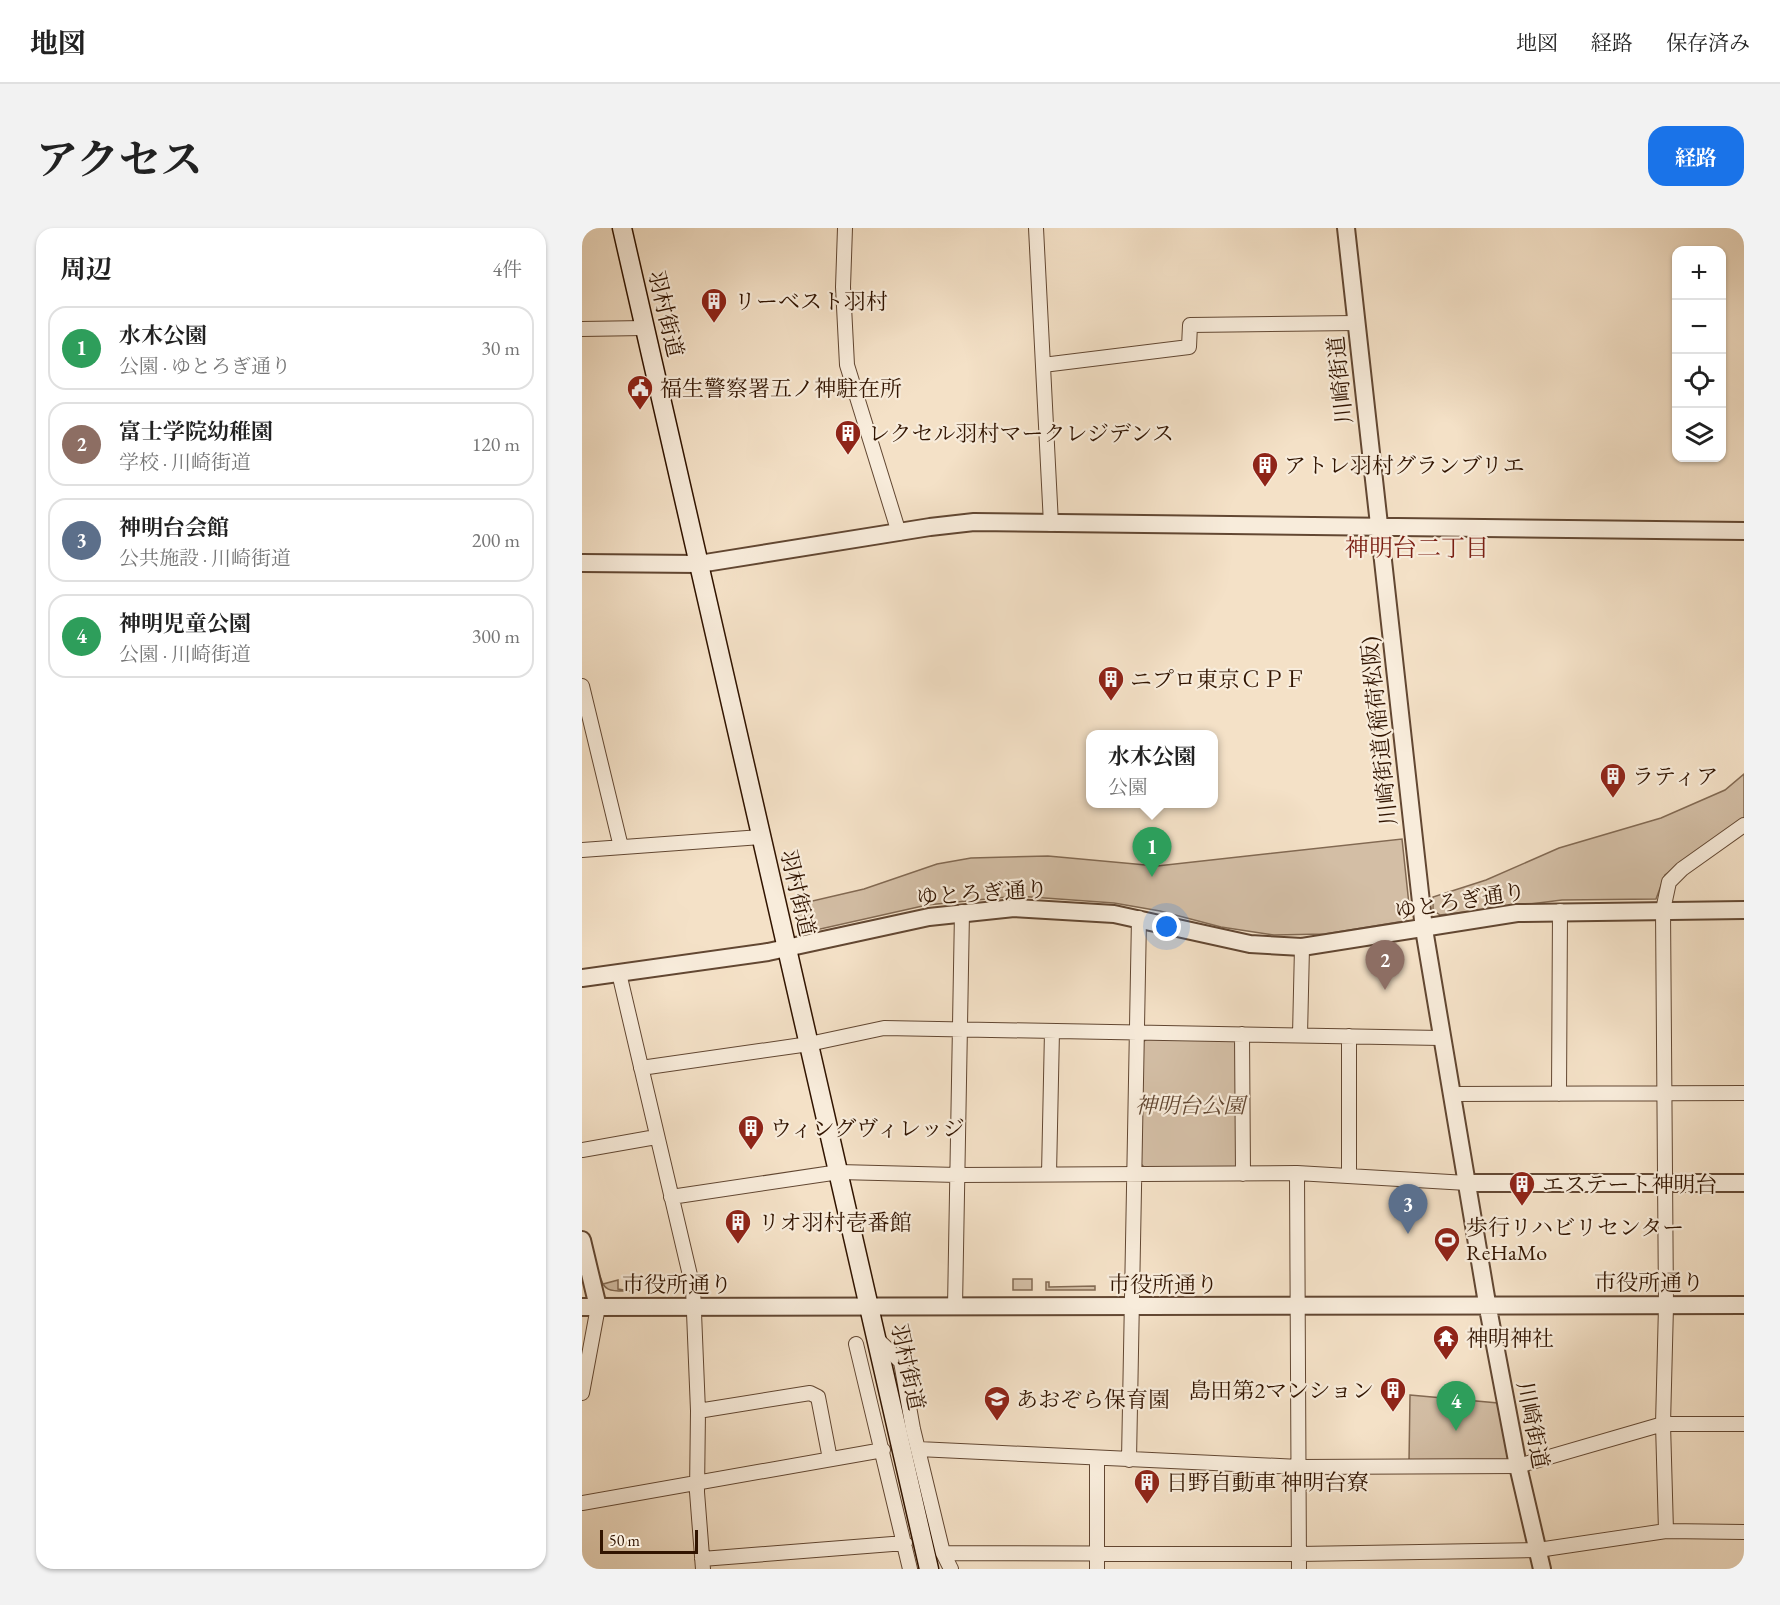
<!DOCTYPE html>
<html lang="ja">
<meta charset="utf-8">
<style>
body{margin:0;font-family:"EB Garamond","Noto Serif JP",serif;background:#f2f2f2;color:#222}
.controls{position:absolute;right:18px;top:18px;display:grid;overflow:hidden;border-radius:12px;box-shadow:0 2px 4px #0004}
.controls button{width:54px;height:54px;display:grid;place-items:center;padding:0;border:0;border-bottom:2px solid #e0e0e0;background:#fff;color:#222;font:30px sans-serif}
.scale{position:absolute;left:18px;bottom:15px;width:98px;box-sizing:border-box;padding-left:6px;border:3px solid #311400;border-top:0;font-size:16px;line-height:21px;white-space:nowrap;color:#311400;-webkit-text-stroke:4px #f8ecdb;paint-order:stroke}
.you{position:absolute;left:585px;top:699px;width:21px;height:21px;margin:-15px;border:4px solid #fff;border-radius:50%;background:#1a73e8;box-shadow:0 0 0 9px #1a73e833}
.badge{display:grid;place-items:center;width:39px;height:39px;border-radius:50%;background:#1a73e8;color:#fff;font-size:20px;font-weight:700}
.pin{position:absolute;translate:-50% -50px;filter:drop-shadow(0 2px 3px #0008)}
.pin::after{content:'';position:absolute;top:32px;width:21px;height:18px;background:inherit;clip-path:polygon(0 0,100% 0,50% 100%)}
.popup{position:absolute;left:504px;top:502px;width:132px;height:78px;box-sizing:border-box;display:grid;place-content:center;border-radius:12px;background:#fff;filter:drop-shadow(0 2px 4px #0005);font-size:20px;white-space:nowrap;color:#767676}
.popup b{font-size:22px;color:#222}
.popup::after{content:'';position:absolute;left:50%;top:100%;margin-left:-12px;border:12px solid transparent;border-top-color:#fff}
.list{margin:0;padding:0;list-style:none}
h2{display:flex;justify-content:space-between;align-items:center;height:78px;margin:0;padding:0 24px;font-size:26px}
h2 small{font-size:20px;font-weight:400;color:#767676}
.list li{display:grid;grid-template-columns:39px 1fr auto;gap:18px;align-items:center;box-sizing:border-box;height:84px;margin:0 12px 12px;padding:0 12px;border:2px solid #e0e0e0;border-radius:18px}
.list b{display:block;font-size:22px;white-space:nowrap}
.list p{margin:0;font-size:20px;white-space:nowrap;color:#767676}
.list em{font-size:20px;font-style:normal;color:#767676}
.icon{flex:none;width:33px;height:33px;fill:none;stroke:currentColor;stroke-width:2;stroke-linecap:round;stroke-linejoin:round}
.map{position:relative;flex:none;width:1162px;height:1341px;overflow:hidden;border-radius:18px}
header{display:flex;align-items:center;gap:36px;box-sizing:border-box;height:84px;padding:0 30px;background:#fff;border-bottom:2px solid #e0e0e0}
header strong{font-size:28px}
nav{display:flex;gap:33px;margin-inline-start:auto;font-size:21px}
.intro{display:flex;align-items:center;justify-content:space-between;box-sizing:border-box;height:144px;padding:0 36px}
h1{margin:0;font-size:42px}
.button{padding:15px 27px;border-radius:18px;background:#1a73e8;color:#fff;font-size:21px;font-weight:700}
main{display:flex;gap:36px;padding:0 36px}
aside{flex:1;background:#fff;border-radius:18px;box-shadow:0 2px 4px #0004}
.map>svg:first-child{display:block}
</style>
<header>
<strong>地図</strong>
<nav><a>地図</a><a>経路</a><a>保存済み</a></nav>
</header>
<div class="intro"><h1>アクセス</h1><a class="button">経路</a></div>
<main>
<aside>
<h2>周辺<small>4件</small></h2>
<ul class="list">
<li><span class="badge" style="background:#2e9e5b">1</span><div><b>水木公園</b><p>公園 · ゆとろぎ通り</p></div><em>30 m</em></li>
<li><span class="badge" style="background:#8d6e63">2</span><div><b>富士学院幼稚園</b><p>学校 · 川崎街道</p></div><em>120 m</em></li>
<li><span class="badge" style="background:#5c6f8a">3</span><div><b>神明台会館</b><p>公共施設 · 川崎街道</p></div><em>200 m</em></li>
<li><span class="badge" style="background:#2e9e5b">4</span><div><b>神明児童公園</b><p>公園 · 川崎街道</p></div><em>300 m</em></li>
</ul>
</aside>
<div class="map">
<svg width="1162" height="1341" viewBox="0 0 1162 1341">
<rect width="100%" height="100%" fill="#f4e1c7"/>
<filter id="stains"><feTurbulence type="fractalNoise" baseFrequency=".00333" numOctaves="4"/><feColorMatrix values="0 0 0 0 .2 0 0 0 0 .09 0 0 0 0 .02 0 0 0 .5 -.17"/></filter>
<radialGradient id="worn" r=".72"><stop offset=".6" stop-color="#630" stop-opacity="0"/><stop offset="1" stop-color="#630" stop-opacity=".3"/></radialGradient>
<path fill="#d3bea5" stroke="#826952" stroke-width="1.5" d="M 1162,546 L 1162,592 L 1083,647 L 1074,671 L 980,672 L 858,687 L 851,682 L 851,669 L 904,652 L 977,620 L 1079,590 L 1143,562 Z
M 820,611 L 828,686 L 823,693 L 743,706 L 692,707 L 639,699 L 578,683 L 532,675 L 435,668 L 345,677 L 225,704 L 219,700 L 213,677 L 282,661 L 355,636 L 389,630 L 466,628 L 575,638 Z
M 565,811 L 651,811 L 656,817 L 656,936 L 652,943 L 564,941 L 559,936 L 561,814 Z
M 17,1046 L 21,1056 L 36,1052 L 36,1061 L 48,1063 C 31,1063 21,1065 17,1046 Z
M 431,1051 L 450,1051 L 450,1062 L 431,1062 Z
M 464,1054 L 467,1054 L 467,1059 L 513,1058 L 513,1062 L 464,1062 Z
M 828,1167 L 916,1175 L 926,1231 L 924,1235 L 827,1234 Z"/>
<g fill="none" stroke-linecap="round" stroke-linejoin="round">
<g stroke="#624732" stroke-width="16">
<path id="minor" d="M 263,0 L 261,59 L 265,137 L 317,305
M 454,0 L 469,296
M 0,101 L 62,100
M 461,137 L 607,119 L 608,97 L 774,95
M 0,458 L 39,619
M 0,622 L 179,609
M 37,745 L 111,1060 L 116,1183 L 115,1264 L 121,1341
M 660,806 L 661,946
M 718,807 L 720,719
M 59,840 L 227,816 L 302,800 L 859,810
M 871,866 L 1162,865
M 977,866 L 978,683
M 0,922 L 74,909
M 715,945 L 717,1341
M 467,946 L 470,803
M 767,948 L 767,808
M 89,969 L 257,944 L 375,947 L 715,945 L 885,955
M 373,1079 L 380,684
M 295,1111 L 319,1134 L 331,1201 L 361,1325 L 369,1341
M 274,1116 L 328,1341
M 0,1165 L 16,1079
M 116,1183 L 228,1165 L 236,1169 L 248,1231
M 336,1221 L 717,1239 L 936,1238 L 1081,1196 L 1162,1196
M 547,1232 L 557,690
M 0,1275 L 301,1222
M 1084,1303 L 1081,1196 L 1084,1078 L 1081,682 L 1087,654 L 1100,641 L 1162,597
M 361,1325 L 717,1326 L 956,1322 L 1084,1303 L 1162,1304
M 120,1331 L 323,1315
M 515,1341 L 515,1230"/>
</g>
<g stroke="#624732" stroke-width="20">
<path id="tertiary" d="M 764,0 L 842,701 L 905,1075 L 936,1238 L 960,1341
M 0,335 L 117,336 L 348,299 L 392,294 L 1162,303
M 0,750 L 186,724 L 347,689 L 432,680 L 532,686 L 668,716 L 720,719 L 935,685 L 1162,682
M 885,955 L 1162,955
M 0,1012 L 16,1079
M 0,1079 L 1162,1077"/>
</g>
<g stroke="#311400" stroke-width="21">
<path id="secondary" d="M 40,0 L 347,1341"/>
</g>
<use href="#minor" stroke="#f8ecdb" stroke-width="14"/>
<use href="#tertiary" stroke="#f8ecdb" stroke-width="16"/>
<use href="#secondary" stroke="#f8ecdb" stroke-width="18"/>
</g>
<defs>
<g id="building-pin" transform="scale(1.35)"><path d="M0 17L-7.5 6A9.5 9.5 0 1 1 7.5 6Z" fill="#8f2418" stroke="#f8ecdb"/><path d="M-4-6H4V6H1V3H-1V6H-4ZM-2.5-4.3h1.7v1.8h-1.7ZM.8-4.3h1.7v1.8H.8ZM-2.5-1h1.7V.8h-1.7ZM.8-1h1.7V.8H.8Z" fill="#fff"/></g>
<g id="civic-pin" transform="scale(1.35)"><path d="M0 17L-7.5 6A9.5 9.5 0 1 1 7.5 6Z" fill="#8f2418" stroke="#f8ecdb"/><path d="M-.6-6.5H3V-4.5H.6V-3L4-1V1h2V6H-6V1h2V-1L-.6-3ZM-1.2 2.5V6h2.4V2.5Z" fill="#fff"/></g>
<g id="stadium-pin" transform="scale(1.35)"><path d="M0 17L-7.5 6A9.5 9.5 0 1 1 7.5 6Z" fill="#8f2418" stroke="#f8ecdb"/><path d="M0-5a6.5 5 0 1 0 0 10a6.5 5 0 1 0 0-10ZM-3.5-1.8h7v3.6h-7Z" fill="#fff"/></g>
<g id="temple-pin" transform="scale(1.35)"><path d="M0 17L-7.5 6A9.5 9.5 0 1 1 7.5 6Z" fill="#8f2418" stroke="#f8ecdb"/><path d="M0-6L5-2H3V0L6.5 2.5H4V6H1.5V3h-3V6H-4V2.5H-6.5L-3 0V-2H-5Z" fill="#fff"/></g>
<g id="school-pin" transform="scale(1.35)"><path d="M0 17L-7.5 6A9.5 9.5 0 1 1 7.5 6Z" fill="#8f2418" stroke="#f8ecdb"/><path d="M0-5L7-2L0 1L-7-2ZM-4 1L0 2.5L4 1V4Q0 6-4 4Z" fill="#fff"/></g>
</defs>
<g fill-rule="evenodd">
<use href="#building-pin" x="132" y="73"/>
<use href="#civic-pin" x="58" y="160"/>
<use href="#building-pin" x="266" y="205"/>
<use href="#building-pin" x="683" y="237"/>
<use href="#building-pin" x="529" y="451"/>
<use href="#building-pin" x="1031" y="548"/>
<use href="#building-pin" x="169" y="900"/>
<use href="#building-pin" x="940" y="956"/>
<use href="#building-pin" x="156" y="994"/>
<use href="#stadium-pin" x="865" y="1012"/>
<use href="#temple-pin" x="864" y="1110"/>
<use href="#building-pin" x="811" y="1162"/>
<use href="#school-pin" x="415" y="1171"/>
<use href="#building-pin" x="565" y="1254"/>
</g>
<g text-anchor="middle" dominant-baseline="central" stroke-width="4.5" stroke-linejoin="round" paint-order="stroke">
<g font-size="22" fill="#311400" stroke="#f8ecdb" text-anchor="start">
<text x="152" y="73">リーベスト羽村</text>
<text x="78" y="160">福生警察署五ノ神駐在所</text>
<text x="286" y="205">レクセル羽村マークレジデンス</text>
<text x="702" y="237">アトレ羽村グランブリエ</text>
<text x="548" y="451">ニプロ東京ＣＰＦ</text>
<text x="1050" y="548">ラティア</text>
<text x="188" y="900">ウィングヴィレッジ</text>
<text x="960" y="956">エステート神明台</text>
<text x="176" y="994">リオ羽村壱番館</text>
<text x="884" y="999">歩行リハビリセンター<tspan x="884" dy="25">ReHaMo</tspan></text>
<text x="884" y="1110">神明神社</text>
<text x="792" y="1162" text-anchor="end">島田第2マンション</text>
<text x="434" y="1171">あおぞら保育園</text>
<text x="584" y="1254">日野自動車 神明台寮</text>
</g>
<g font-size="22" fill="#311400" stroke="#f8ecdb">
<text transform="translate(84 86) rotate(77)">羽村街道</text>
<text transform="translate(758 152) rotate(-96)">川崎街道</text>
<text transform="translate(797 503) rotate(-96)">川崎街道(稲荷松阪)</text>
<text transform="translate(216 665) rotate(77)">羽村街道</text>
<text transform="translate(400 665) rotate(-4)">ゆとろぎ通り</text>
<text transform="translate(878 673) rotate(-9)">ゆとろぎ通り</text>
<text x="1067" y="1054">市役所通り</text>
<text x="95" y="1056">市役所通り</text>
<text x="581" y="1056">市役所通り</text>
<text transform="translate(326 1139) rotate(78)">羽村街道</text>
<text transform="translate(951 1197) rotate(79)">川崎街道</text>
</g>
<g font-size="22" font-style="italic" fill="#624732" stroke="#f8ecdb">
<text x="608" y="877">神明台公園</text>
</g>
<g font-size="24" fill="#7a1f14" stroke="#f8ecdb">
<text x="835" y="319">神明台二丁目</text>
</g>
</g>
<rect width="100%" height="100%" filter="url(#stains)"/>
<rect width="100%" height="100%" fill="url(#worn)"/>
</svg>
<div class="controls">
<button>+</button>
<button>−</button>
<button><svg class="icon" aria-label="locate" viewBox="0 0 24 24"><circle cx="12" cy="12" r="6"/><path d="M12 2v4M12 18v4M2 12h4M18 12h4"/></svg></button>
<button><svg class="icon" aria-label="layers" viewBox="0 0 24 24"><path d="M12 4l9 5-9 5-9-5zM3 14l9 5 9-5"/></svg></button>
</div>
<div class="scale">50 m</div>
<div class="you"></div>
<div class="pin badge" style="left:570px;top:649px;background:#2e9e5b">1</div>
<div class="popup"><b>水木公園</b>公園</div>
<div class="pin badge" style="left:803px;top:762px;background:#8d6e63">2</div>
<div class="pin badge" style="left:826px;top:1006px;background:#5c6f8a">3</div>
<div class="pin badge" style="left:874px;top:1203px;background:#2e9e5b">4</div>
</div>
</main>
